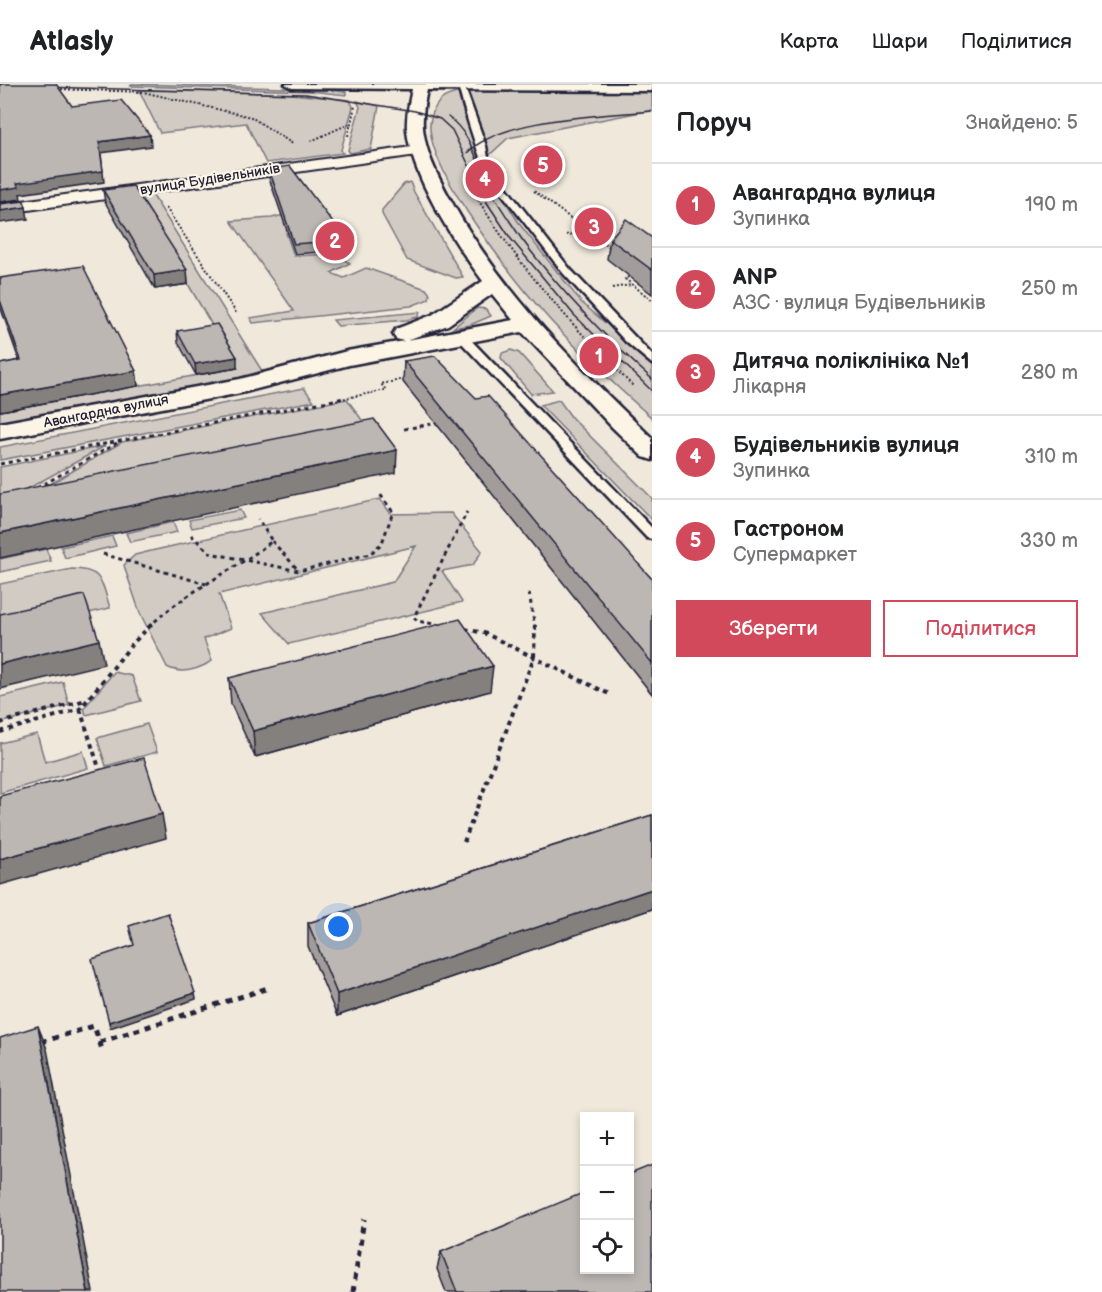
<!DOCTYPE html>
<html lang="uk">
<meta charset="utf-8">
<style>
body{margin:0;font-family:"Balsamiq Sans",sans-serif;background:#f6f6f6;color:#202124}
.controls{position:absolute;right:18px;bottom:18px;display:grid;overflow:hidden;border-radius:0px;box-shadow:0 3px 9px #0003}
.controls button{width:54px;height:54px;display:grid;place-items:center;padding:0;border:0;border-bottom:2px solid #e0e0e0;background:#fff;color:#202124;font:30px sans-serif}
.you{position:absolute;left:339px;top:843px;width:21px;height:21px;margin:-15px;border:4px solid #fff;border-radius:50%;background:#1a73e8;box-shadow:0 0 0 9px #1a73e833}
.badge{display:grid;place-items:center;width:39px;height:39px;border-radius:50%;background:#d1495b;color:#fff;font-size:20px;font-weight:700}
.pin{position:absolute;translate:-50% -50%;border:3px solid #fff;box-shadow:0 2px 6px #0006}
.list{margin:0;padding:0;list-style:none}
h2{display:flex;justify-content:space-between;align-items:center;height:78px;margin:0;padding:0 24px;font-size:26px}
h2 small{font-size:20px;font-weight:400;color:#757577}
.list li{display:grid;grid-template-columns:39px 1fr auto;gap:18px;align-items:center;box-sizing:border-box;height:84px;padding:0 24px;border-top:2px solid #e0e0e0}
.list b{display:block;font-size:22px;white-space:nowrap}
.list p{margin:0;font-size:20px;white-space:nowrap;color:#757577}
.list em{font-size:20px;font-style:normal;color:#757577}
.actions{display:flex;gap:12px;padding:18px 24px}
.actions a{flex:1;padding:14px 0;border:2px solid #d1495b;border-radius:0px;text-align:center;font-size:21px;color:#d1495b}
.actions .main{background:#d1495b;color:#fff}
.icon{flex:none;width:33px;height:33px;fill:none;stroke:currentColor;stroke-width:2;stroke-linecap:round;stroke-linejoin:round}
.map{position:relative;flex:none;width:652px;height:1208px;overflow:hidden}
header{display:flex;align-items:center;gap:36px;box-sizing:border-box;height:84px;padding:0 30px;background:#fff;border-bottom:2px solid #e0e0e0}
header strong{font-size:28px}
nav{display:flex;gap:33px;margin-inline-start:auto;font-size:21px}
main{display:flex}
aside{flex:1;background:#fff}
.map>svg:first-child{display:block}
</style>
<header>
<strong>Atlasly</strong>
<nav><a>Карта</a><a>Шари</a><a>Поділитися</a></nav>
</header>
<main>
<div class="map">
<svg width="652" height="1208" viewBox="0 0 652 1208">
<rect width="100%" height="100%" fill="#efe8db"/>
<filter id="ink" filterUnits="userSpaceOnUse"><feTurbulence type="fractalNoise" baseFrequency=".0167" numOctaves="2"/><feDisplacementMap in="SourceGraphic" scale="12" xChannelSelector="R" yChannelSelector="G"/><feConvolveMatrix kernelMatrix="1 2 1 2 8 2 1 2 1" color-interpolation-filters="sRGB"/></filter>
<g filter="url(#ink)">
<path fill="#d1cbc3" stroke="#7a767f" stroke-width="1.5" d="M 134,0 L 321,5 L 346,8 L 346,11 L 310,7 L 130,2 Z
M 139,6 L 292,10 L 350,16 L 353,23 L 341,66 L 343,69 L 266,79 L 246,39 L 160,49 Z
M 494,7 L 652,8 L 652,26 L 508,54 L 481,79 L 521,142 L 581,218 L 652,279 L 652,334 C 617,303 582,271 550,236 C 517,199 433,94 430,45 C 429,36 434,22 441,16 C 453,5 479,8 494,7 Z
M 357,17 L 379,22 L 371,65 L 350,69 L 348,66 L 360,23 Z
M 410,98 L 414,108 L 463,193 L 456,194 L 407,176 L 382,130 L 382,126 L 404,100 Z
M 150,107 L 262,287 L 237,297 L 0,340 L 0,327 L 237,284 L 188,200 L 133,113 Z
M 295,128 L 324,146 L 286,149 L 294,172 L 334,170 L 350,179 L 331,189 L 344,194 L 366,184 L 426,205 L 430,210 L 429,215 L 411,222 L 253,239 L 250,234 L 294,227 L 231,137 L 272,134 Z
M 477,224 L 486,225 L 491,232 L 470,241 L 453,244 Z
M 420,228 L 418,233 L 406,236 L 338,242 L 333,236 Z
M 511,266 L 519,269 L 553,307 L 531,310 L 501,274 L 502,269 Z
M 304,304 L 314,317 L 0,376 L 0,363 Z
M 347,315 L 374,353 L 3,428 L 122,358 Z
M 559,316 L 572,334 L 652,414 L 652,436 L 540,321 Z
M 105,362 L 0,420 L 0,383 Z
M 380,415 L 391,430 L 451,429 L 482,467 L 473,481 L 442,487 L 462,518 L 289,560 L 262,529 L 393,498 L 416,462 L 219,510 L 231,544 L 204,555 L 212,577 C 199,585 182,591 167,583 L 140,529 L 126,488 L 124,481 L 135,471 L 151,467 Z
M 240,426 L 244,434 L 192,444 L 189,436 Z
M 173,438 L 177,448 L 130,458 L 126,449 Z
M 112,452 L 116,462 L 65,474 L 61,463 Z
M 46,465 L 51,477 L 0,488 L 0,475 Z
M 72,485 C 103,485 102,499 110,524 L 0,550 L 0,500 Z
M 114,588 L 132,592 L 141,617 L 86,631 L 84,624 Z
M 63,598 L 69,621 L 0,639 L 0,613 Z
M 147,640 L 157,668 L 106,682 L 97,654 Z
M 37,650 L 45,678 L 83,667 L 88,684 L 0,709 L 0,659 Z"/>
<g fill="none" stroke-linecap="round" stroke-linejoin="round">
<g stroke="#22223b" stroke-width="5">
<path id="lane" d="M 458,0 L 464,1 L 486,62 L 489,80 L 494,88 L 570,185 L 652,271 L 652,280 L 626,258 L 563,189 L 488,91 C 481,81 460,13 458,0 Z
M 461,249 L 465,250 L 652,444 L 652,455 L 647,454 L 457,254 L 457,250 Z"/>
</g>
<g stroke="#22223b" stroke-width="4">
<path id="street" d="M 419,62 L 427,67 L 424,70 L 0,130 L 0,120 Z"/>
</g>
<g stroke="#22223b" stroke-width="5">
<path id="secondary" d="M 285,0 L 652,0 L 652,7 L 427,6 C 424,20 421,36 424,51 C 428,76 442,100 454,122 C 505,212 578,283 652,354 L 652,376 L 643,373 L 613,344 L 522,248 L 349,281 L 241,309 L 0,355 L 0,339 L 240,295 L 347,267 L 404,257 L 396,255 L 393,250 L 396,245 L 432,231 L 483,197 C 455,160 411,92 407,46 C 406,32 409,19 412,5 L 292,4 ZM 492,210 L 513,236 L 407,256 L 448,241 Z"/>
</g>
<path stroke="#22223b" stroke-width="2" stroke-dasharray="2 2" stroke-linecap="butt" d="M 57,5 L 143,8 L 251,33 L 293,60
M 348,52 L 355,22
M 311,57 L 351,39
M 470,102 C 514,178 571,241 633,302
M 534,107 L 612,165
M 166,124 L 237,230
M 566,151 L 589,148
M 632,191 L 625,195 L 652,216
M 612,204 L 631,201
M 336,316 L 386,306 L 381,300 L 405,295"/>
<path stroke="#22223b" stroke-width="3" stroke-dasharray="4 4" stroke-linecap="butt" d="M 404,345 L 438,339
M 0,380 L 344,314
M 37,404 L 117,359
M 191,451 L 210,469 L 299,487 L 370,470 L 382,459 L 393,428 L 379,409
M 272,457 L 299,487
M 103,470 L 206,500
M 529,509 L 535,543
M 440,541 L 417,537 L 414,533 L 467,428
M 149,543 C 185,507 233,488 272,457 L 258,435"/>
<path stroke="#22223b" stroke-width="4" stroke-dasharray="4.5 4.5" stroke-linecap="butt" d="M 465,545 L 484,549 L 611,611
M 80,625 L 101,690
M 0,639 L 86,616
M 0,648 L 80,625 L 133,559 L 151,541
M 464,758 L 534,573 L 535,541"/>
<path stroke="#22223b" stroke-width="5" stroke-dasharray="6 6" stroke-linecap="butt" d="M 41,958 L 94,942 L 103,968
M 100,958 L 268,904
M 353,1208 L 364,1135"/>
<use href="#lane" fill="#fcf5e5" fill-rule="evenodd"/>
<use href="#street" fill="#fcf5e5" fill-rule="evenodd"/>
<use href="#secondary" fill="#fcf5e5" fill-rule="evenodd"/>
<path stroke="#22223b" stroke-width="1.5" d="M 41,3 L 306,10 L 415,27 L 440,35 L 452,46 L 486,117 L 511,155 L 574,231 L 652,307
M 448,33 C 472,50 476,78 489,103 C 498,121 510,137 521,154 C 559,206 604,252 652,295
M 467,69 C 502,33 603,32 652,27"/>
</g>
<path fill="#a29d9a" stroke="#22223b" stroke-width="1.5" d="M 269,85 L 346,156 L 346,166 L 295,170 L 269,94 Z
M 103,106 L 187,186 L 188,200 L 155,205 L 105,118 Z
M 652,154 L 652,210 L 607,175 L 610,155 Z
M 0,194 L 136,287 L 138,302 L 0,327 L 0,280 L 19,276 L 0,222 Z
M 177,247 L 237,284 L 196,291 L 178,258 Z
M 404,277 L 476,314 L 652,495 L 652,610 L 403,298 Z
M 229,594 L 490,607 L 255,673 L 231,620 Z
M 652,731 L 652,825 L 337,932 L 308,862 L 308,839 Z
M 441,1168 L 652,1208 L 446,1208 L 437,1185 Z"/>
<path fill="#84807d" stroke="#22223b" stroke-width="1.5" d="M 150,51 L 151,62 L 101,69 L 104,98 L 20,110 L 21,115 L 0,118 L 0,106 L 17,99 L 99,58 Z
M 26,123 L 28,135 L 0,139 L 0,127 Z
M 187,186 L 188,200 L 155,205 L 154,191 Z
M 237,273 L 237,284 L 196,291 L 195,280 Z
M 136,287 L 138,302 L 0,327 L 0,311 Z
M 397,366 L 396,389 L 0,474 L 0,449 Z
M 99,556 L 104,580 L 0,605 L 0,580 Z
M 493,582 L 490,607 L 255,673 L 253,647 Z
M 162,730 L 166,754 L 0,801 L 0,775 Z
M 652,805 L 652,825 L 337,932 L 337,910 Z
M 195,909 L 196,915 L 110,944 L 109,938 Z
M 38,942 L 47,965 L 93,1208 L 88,1208 Z"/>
<path fill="#bcb7b3" stroke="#22223b" stroke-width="1.5" d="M 0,0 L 56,0 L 72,22 L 121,16 L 150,51 L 99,58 L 103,87 L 17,99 L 19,103 L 0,106 Z
M 290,82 L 346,156 L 294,160 L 269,85 Z
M 133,102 L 187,186 L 154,191 L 103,106 Z
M 24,117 L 26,123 L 0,127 L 0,120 Z
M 626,135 L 652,154 L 652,186 L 610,155 Z
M 83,182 L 136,287 L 0,311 L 0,280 L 21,276 L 0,216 L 0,194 Z
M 217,240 L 237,273 L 195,280 L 177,247 Z
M 435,272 L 476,314 L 488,312 L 652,495 L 652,579 L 404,277 Z
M 374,335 L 397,366 L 0,449 L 0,410 Z
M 84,511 L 99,556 L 0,580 L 0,530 Z
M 460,535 L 493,582 L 253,647 L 229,594 Z
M 144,674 L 162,730 L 0,775 L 0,712 Z
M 652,731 L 652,805 L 337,910 L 308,839 Z
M 168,829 L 195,909 L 109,938 L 92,875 L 134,861 L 129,842 Z
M 38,942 L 88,1208 L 0,1208 L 0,954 Z
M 652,1081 L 652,1208 L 457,1208 L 441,1168 L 585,1108 L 585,1185 L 630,1185 L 630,1090 Z"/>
</g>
<g text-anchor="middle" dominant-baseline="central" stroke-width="4.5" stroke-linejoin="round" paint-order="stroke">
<g font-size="14" fill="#22223b" stroke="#fcf5e5">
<text transform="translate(210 95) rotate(-9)">вулиця Будівельників</text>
<text transform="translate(106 327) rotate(-11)">Авангардна вулиця</text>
</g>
</g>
</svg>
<div class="controls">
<button>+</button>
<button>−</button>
<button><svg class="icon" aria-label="locate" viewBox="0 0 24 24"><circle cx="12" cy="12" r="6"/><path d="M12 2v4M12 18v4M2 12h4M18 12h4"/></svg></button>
</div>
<div class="you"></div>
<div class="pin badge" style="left:599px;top:272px">1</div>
<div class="pin badge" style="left:335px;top:157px">2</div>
<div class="pin badge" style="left:594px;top:143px">3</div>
<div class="pin badge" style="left:485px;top:95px">4</div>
<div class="pin badge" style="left:543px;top:81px">5</div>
</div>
<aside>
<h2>Поруч<small>Знайдено: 5</small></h2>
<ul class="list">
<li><span class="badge">1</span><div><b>Авангардна вулиця</b><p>Зупинка</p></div><em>190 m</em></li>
<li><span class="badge">2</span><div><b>ANP</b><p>АЗС · вулиця Будівельників</p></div><em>250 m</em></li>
<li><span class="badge">3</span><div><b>Дитяча поліклініка №1</b><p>Лікарня</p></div><em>280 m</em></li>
<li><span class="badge">4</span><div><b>Будівельників вулиця</b><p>Зупинка</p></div><em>310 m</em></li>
<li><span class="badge">5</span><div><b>Гастроном</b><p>Супермаркет</p></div><em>330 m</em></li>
</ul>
<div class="actions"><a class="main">Зберегти</a><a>Поділитися</a></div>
</aside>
</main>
